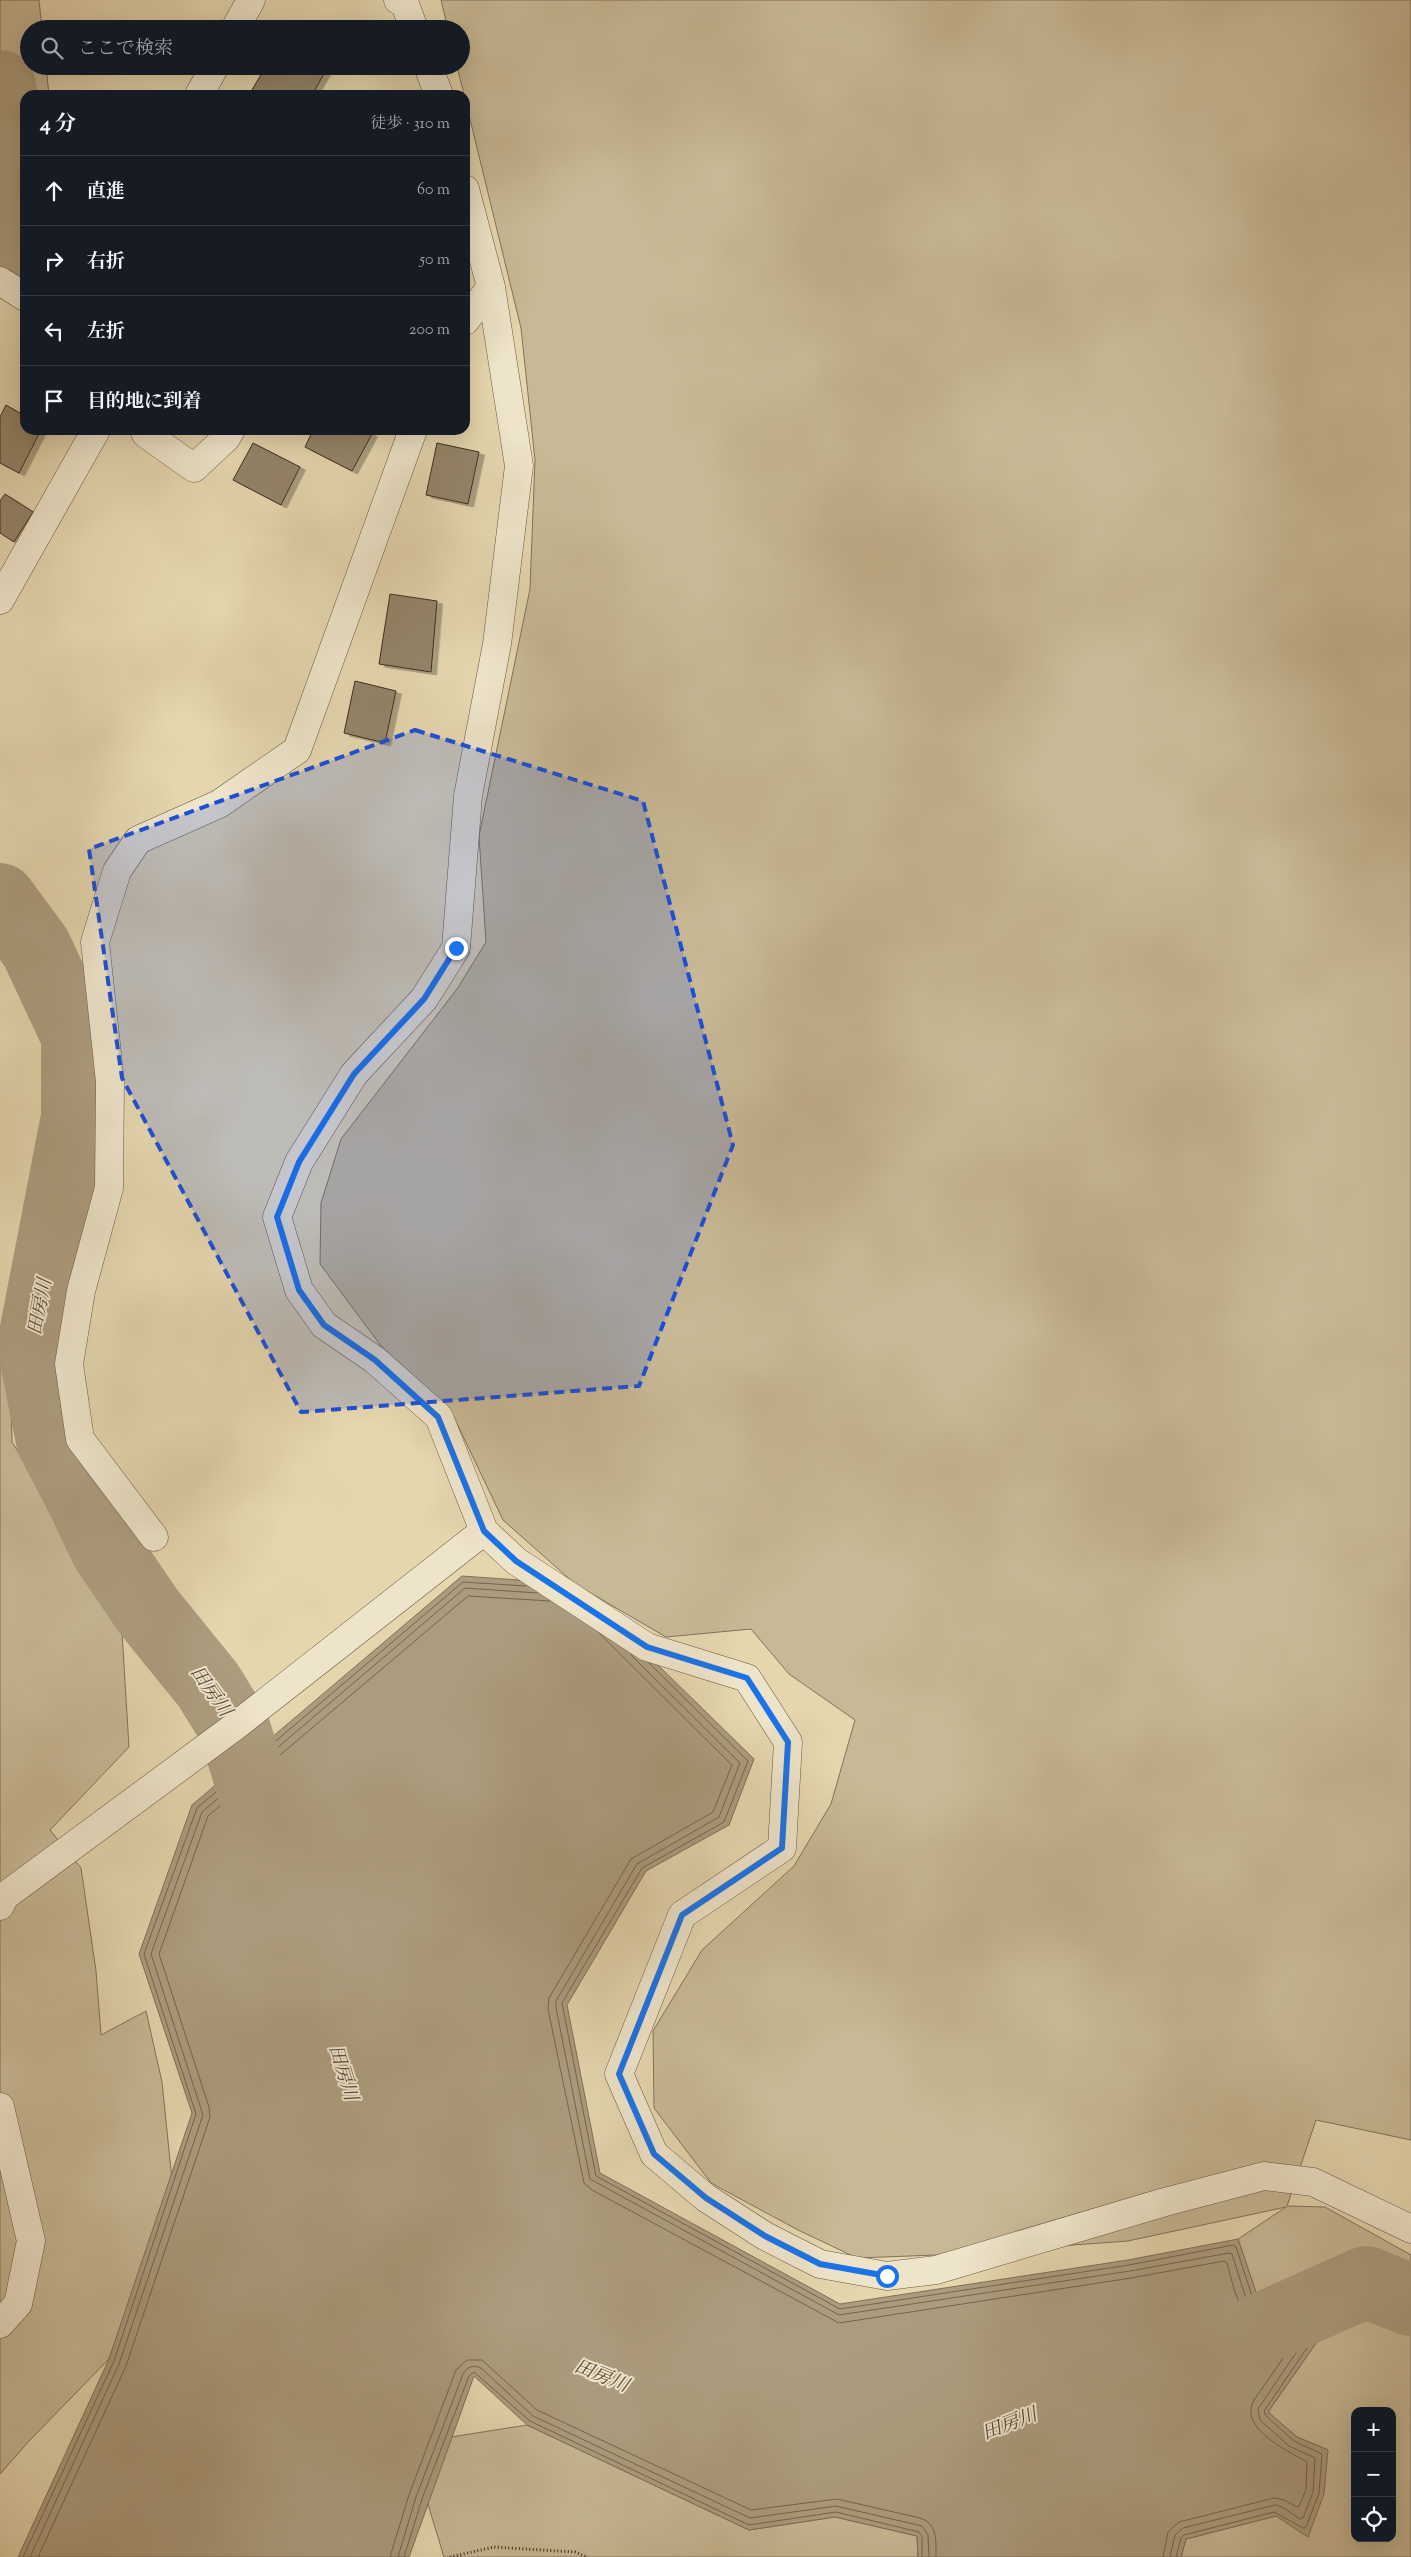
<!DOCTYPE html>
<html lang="ja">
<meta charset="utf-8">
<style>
body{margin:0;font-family:"Sorts Mill Goudy","Noto Serif JP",serif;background:#242831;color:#f1f3f6}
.controls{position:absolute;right:15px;bottom:15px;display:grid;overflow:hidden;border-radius:10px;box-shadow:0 5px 20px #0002}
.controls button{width:45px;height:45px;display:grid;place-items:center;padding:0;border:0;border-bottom:1px solid #363941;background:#171b24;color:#f1f3f6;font:25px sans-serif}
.stop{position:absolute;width:15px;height:15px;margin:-11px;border:4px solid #1a73e8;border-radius:50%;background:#fff}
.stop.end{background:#1a73e8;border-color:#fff;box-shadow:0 1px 5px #0008}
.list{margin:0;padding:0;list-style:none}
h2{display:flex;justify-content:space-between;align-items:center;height:65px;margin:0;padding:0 20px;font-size:21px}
h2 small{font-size:16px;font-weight:400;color:#9ea1a6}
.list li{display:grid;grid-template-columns:32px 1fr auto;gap:15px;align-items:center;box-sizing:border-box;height:70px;padding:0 20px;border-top:1px solid #363941}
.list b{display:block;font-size:19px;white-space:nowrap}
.list em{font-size:16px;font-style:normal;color:#9ea1a6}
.icon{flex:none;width:28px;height:28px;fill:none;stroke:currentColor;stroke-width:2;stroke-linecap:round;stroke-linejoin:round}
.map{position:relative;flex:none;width:1411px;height:2557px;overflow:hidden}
.search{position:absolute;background:#171b24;box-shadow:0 5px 20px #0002;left:20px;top:20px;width:450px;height:55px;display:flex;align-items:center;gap:12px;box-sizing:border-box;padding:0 18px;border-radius:28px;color:#9ea1a6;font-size:19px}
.panel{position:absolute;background:#171b24;box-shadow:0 5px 20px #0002;left:20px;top:90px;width:450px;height:345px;border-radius:15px}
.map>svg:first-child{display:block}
</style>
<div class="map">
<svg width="1411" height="2557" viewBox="0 0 1411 2557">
<defs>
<filter id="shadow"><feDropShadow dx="5.5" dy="3" stdDeviation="0" flood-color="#0004"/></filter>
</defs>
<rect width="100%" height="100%" fill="#e5d6ae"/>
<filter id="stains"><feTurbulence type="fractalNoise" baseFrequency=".004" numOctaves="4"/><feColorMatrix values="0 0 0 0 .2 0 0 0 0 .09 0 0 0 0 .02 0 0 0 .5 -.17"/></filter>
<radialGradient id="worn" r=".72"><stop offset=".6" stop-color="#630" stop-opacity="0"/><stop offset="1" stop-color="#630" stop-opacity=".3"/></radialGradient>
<path fill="#c8b996" stroke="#82725c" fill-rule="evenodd" d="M 0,0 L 39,0 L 42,29 L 29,29 L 29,66 L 46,66 L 49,95 L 25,95 L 25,121 L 0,113 Z
M 441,0 L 1411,0 L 1411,2140 L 1316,2120 L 1287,2206 L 1325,2207 L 1411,2255 L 1411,2557 L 1181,2557 L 1186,2539 L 1276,2516 L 1328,2450 L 1297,2437 L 1268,2412 L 1337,2313 L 1354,2299 L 1299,2283 L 1258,2299 L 1238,2239 L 1286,2207 L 1128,2241 L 936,2255 L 857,2258 L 798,2230 L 711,2183 L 654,2108 L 653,2031 L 702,1950 L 794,1866 L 831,1804 L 855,1720 L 789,1674 L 751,1629 L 666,1637 L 575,1584 L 503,1520 L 450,1409 L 381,1346 L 320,1264 L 321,1203 L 341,1139 L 457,989 L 486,942 L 479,836 L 530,589 L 535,460 L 521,328 L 457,66 L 461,66 L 461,29 L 448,29 ZM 1355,2411 L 1392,2411 L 1392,2538 L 1355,2538 Z
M 9,1323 L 12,1442 L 121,1616 L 129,1747 L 50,1830 L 81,1868 L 96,1971 L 101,2035 L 146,2011 L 162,2082 L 172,2180 L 109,2359 L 30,2440 L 0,2474 L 0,1333 Z
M 527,2425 L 749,2530 L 835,2517 L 917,2536 L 918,2557 L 444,2557 L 427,2501 L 451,2437 Z"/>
<path fill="#ac9c7e" stroke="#806f59" d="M 462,1576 L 575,1584 L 754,1759 L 729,1825 L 646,1871 L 567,2005 L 600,2173 L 840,2304 L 1128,2260 L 1238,2239 L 1258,2298 L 1299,2283 L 1347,2275 L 1354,2300 L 1337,2313 L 1268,2412 L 1297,2437 L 1328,2450 L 1324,2494 L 1308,2537 L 1276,2516 L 1186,2539 L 1181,2557 L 918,2557 L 917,2536 L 835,2517 L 749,2530 L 527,2425 L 474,2376 L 409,2557 L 18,2557 L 109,2359 L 192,2113 L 139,1954 L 192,1805 Z"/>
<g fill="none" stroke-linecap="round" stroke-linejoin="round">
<path stroke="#746450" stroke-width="1" d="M 599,1633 L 732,1765 L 713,1812 L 631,1859 L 549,1998 L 548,2009 L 584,2183 L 592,2190 L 839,2323 L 1131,2278 L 1224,2261 L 1227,2263 C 1231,2277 1234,2294 1242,2307 C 1255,2330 1299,2299 1321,2299 L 1322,2302 L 1254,2400 C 1238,2429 1289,2451 1307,2462 L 1306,2490 L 1299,2506 L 1297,2507 L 1284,2500 L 1274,2498 L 1179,2522 L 1168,2532 L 1163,2557
M 631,1655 L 740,1763 L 719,1817 L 637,1864 L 556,2001 L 556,2008 L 590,2179 L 839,2315 L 1130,2271 L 1229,2253 L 1232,2254 L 1247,2302 L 1256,2309 L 1263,2309 L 1302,2294 L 1339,2288 L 1340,2296 L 1327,2307 L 1258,2409 L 1260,2420 L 1289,2446 L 1315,2458 L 1313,2492 L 1303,2518 L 1300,2519 L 1282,2507 L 1275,2505 L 1183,2528 L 1175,2535 L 1170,2557
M 649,1663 L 748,1761 L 724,1822 L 642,1868 L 562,2003 L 596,2176 L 840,2309 L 1129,2265 L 1233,2245 L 1236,2247 L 1253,2299 L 1257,2303 L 1301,2288 L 1343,2281 L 1348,2298 L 1333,2310 L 1264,2411 L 1266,2416 L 1294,2441 L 1322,2454 L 1319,2493 L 1306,2527 L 1303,2528 L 1274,2512 L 1184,2535 L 1181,2538 L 1176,2557
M 23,2557 L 114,2361 L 196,2114 L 144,1954 L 197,1808 L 463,1582 L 526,1586
M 30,2557 L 119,2364 L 203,2115 L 151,1954 L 202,1812 L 465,1588 L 537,1593
M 38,2557 L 126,2366 L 210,2117 L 209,2107 L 159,1954 L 208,1816 L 468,1596 L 550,1601
M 390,2557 L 409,2495 L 456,2370 L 467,2360 L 482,2360 L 537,2410 L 751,2510 L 837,2499 L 920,2518 C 938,2524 936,2541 936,2557
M 398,2557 L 416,2497 L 463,2374 C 467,2366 475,2364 482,2369 L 533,2416 L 750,2518 L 836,2506 L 922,2526 L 928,2535 L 929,2557
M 404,2557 L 422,2499 L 469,2376 L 474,2372 L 530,2421 L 749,2525 L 836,2512 L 919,2532 L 922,2536 L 922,2557"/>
<path stroke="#ac9c7e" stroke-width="72" d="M 0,86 C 10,133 9,182 5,229 C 4,239 4,251 0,260
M 0,899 L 36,948 L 77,1036 L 77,1117 L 33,1345 L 52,1441 L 82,1498 L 106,1549 L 148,1611 L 208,1685 L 234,1727 L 274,1857
M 1261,2329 L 1366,2282 L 1411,2300"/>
</g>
<path fill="#94846b" stroke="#3d2c22" filter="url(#shadow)" d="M 266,66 L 316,66 L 325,72 L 312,95 L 249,95 Z
M 6,405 L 25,416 L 25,430 L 41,430 L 19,473 L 0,463 L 0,417 Z
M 313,430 L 365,430 L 372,434 L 352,471 L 305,447 Z
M 253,443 L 300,467 L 281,505 L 233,480 Z
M 437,443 L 479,452 L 468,504 L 426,495 Z
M 5,494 L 33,512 L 14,542 L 0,533 L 0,501 Z
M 390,594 L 437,601 L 431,672 L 379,664 Z
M 355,681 L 396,691 L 385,743 L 344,733 Z"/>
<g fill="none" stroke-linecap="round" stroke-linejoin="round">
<g stroke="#675645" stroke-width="29">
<path id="street" d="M 398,0 L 405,4 L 414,29
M 235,29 L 251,0
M 428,66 L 439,95
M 199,95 L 215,66
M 465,189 L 491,287 L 519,466 L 497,644 L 468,796 L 456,948 L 424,999 L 354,1074 L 299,1162 L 277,1217 L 299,1290 L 324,1325 L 375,1360 L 439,1417 L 484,1531 L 516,1561 L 647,1647 L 747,1678 L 788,1742 L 782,1848 L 682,1915 L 619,2074 L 654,2154 L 706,2198 L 765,2236 L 820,2264 L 887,2276 L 936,2270 L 1165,2202 L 1264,2176 L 1313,2182 L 1411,2229
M 0,281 L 25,297
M 465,321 L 491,287
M 144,430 L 146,434 L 194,468 L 226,438 L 231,430
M 0,600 L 96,430
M 154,1537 L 80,1439 L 69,1364 L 81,1291 L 109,1188 L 110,1082 L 95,942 L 117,871 L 138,840 L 219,804 L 297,750 L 413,430
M 0,1906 L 5,1896 L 234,1727 L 484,1531
M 0,2107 L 31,2241 L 18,2304 L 0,2324"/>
</g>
<path stroke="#3d2c22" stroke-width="3" stroke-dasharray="1 2.5" stroke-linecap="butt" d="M 450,2557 L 494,2547 L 575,2552 L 587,2557"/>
<use href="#street" stroke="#eee4ca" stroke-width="28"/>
</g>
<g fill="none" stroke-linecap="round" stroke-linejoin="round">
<path stroke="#1a73e8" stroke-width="6" d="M 456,948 L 424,999 L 354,1074 L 299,1162 L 277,1217 L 299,1290 L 324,1325 L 375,1360 L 438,1417 L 484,1531 L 516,1561 L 647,1647 L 747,1678 L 788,1742 L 782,1848 L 682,1915 L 619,2074 L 654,2154 L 706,2198 L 765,2236 L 820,2264 L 887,2276"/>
</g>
<path fill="#1d4ed8" fill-opacity="0.2" stroke="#1d4ed8" stroke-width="4" stroke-dasharray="10 6" stroke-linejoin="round" d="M 415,730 L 643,801 L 733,1145 L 639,1386 L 301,1412 L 122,1078 L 89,849 Z"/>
<g text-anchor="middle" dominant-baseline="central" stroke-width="4" stroke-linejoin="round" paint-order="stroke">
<g font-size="19" font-style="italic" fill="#594839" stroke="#eee4ca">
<text transform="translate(41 1307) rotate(-79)">田房川</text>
<text transform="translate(210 1692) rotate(55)">田房川</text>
<text transform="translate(342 2073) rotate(73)">田房川</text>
<text transform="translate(601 2377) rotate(22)">田房川</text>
<text transform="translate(1010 2425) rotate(-21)">田房川</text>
</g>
</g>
<rect width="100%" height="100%" filter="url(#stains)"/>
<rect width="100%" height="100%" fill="url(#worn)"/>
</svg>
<div class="controls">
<button>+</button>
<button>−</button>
<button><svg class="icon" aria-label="locate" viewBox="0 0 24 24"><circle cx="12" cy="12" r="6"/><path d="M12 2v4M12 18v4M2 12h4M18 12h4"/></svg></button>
</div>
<div class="stop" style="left:887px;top:2276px"></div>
<div class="stop end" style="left:456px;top:948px"></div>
<div class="search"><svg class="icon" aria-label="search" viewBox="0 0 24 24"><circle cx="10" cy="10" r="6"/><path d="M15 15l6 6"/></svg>ここで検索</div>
<section class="panel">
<h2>4 分<small>徒歩 · 310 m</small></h2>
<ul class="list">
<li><svg class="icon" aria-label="ahead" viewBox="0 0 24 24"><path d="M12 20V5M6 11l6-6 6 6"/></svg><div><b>直進</b></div><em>60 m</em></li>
<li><svg class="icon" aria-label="right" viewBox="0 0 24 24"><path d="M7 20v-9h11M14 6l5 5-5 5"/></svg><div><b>右折</b></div><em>50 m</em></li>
<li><svg class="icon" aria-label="left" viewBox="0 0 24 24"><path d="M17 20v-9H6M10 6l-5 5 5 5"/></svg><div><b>左折</b></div><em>200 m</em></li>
<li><svg class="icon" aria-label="arrive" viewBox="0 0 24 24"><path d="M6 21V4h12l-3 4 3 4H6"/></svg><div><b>目的地に到着</b></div></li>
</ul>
</section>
</div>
